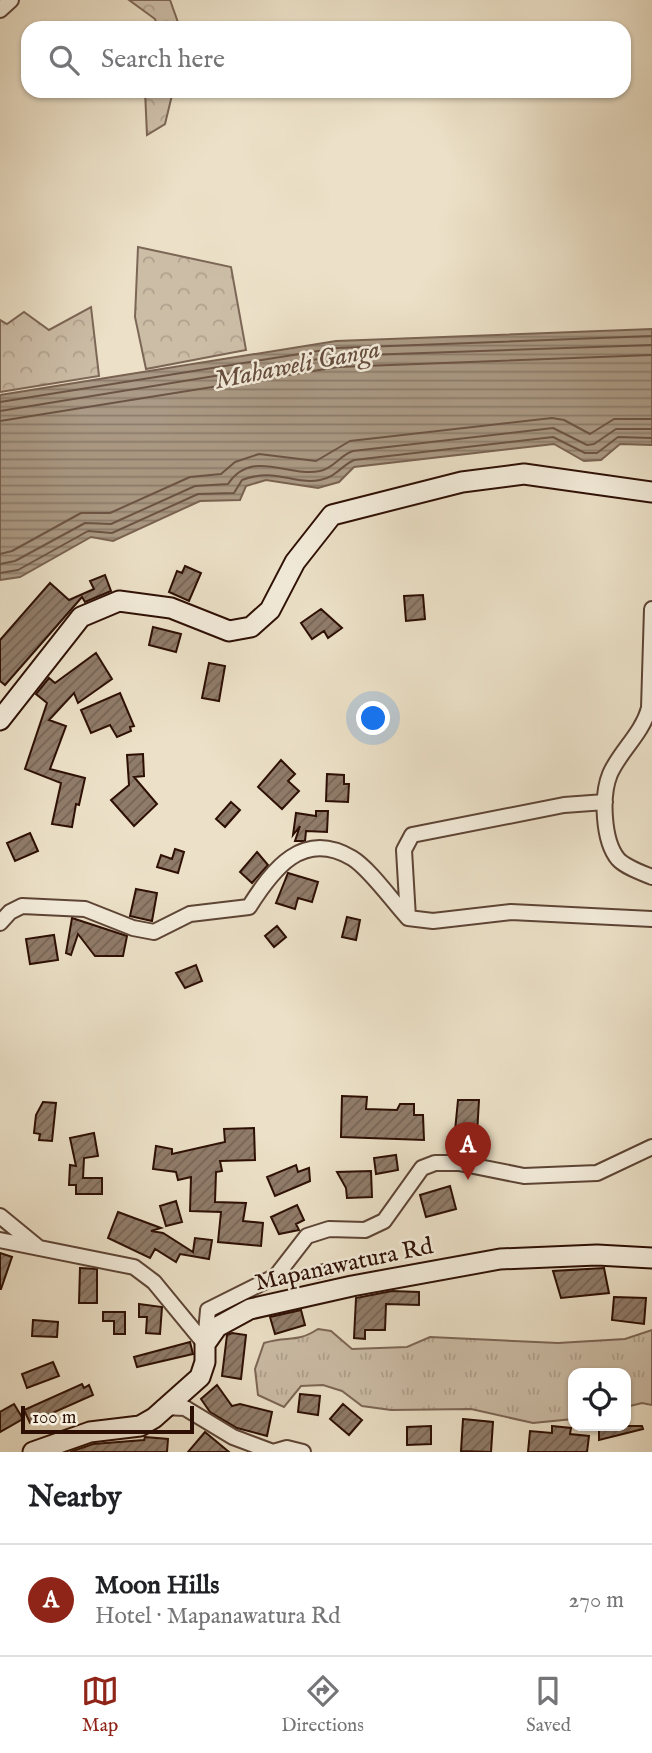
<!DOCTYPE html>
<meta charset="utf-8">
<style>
body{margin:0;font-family:"IM FELL English",serif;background:#f2f2f2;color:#202124}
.controls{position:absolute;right:21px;bottom:21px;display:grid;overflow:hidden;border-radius:14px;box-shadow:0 2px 5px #0004}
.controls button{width:63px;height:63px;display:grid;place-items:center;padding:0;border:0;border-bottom:2px solid #e0e0e0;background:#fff;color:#202124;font:35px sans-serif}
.scale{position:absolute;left:21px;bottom:18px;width:173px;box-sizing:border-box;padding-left:7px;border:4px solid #2d0f04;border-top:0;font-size:19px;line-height:24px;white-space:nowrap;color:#2d0f04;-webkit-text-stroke:5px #f3ecdb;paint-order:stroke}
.you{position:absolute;left:374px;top:719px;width:24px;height:24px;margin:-18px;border:5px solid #fff;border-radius:50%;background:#1a73e8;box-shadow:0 0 0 10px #1a73e833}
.badge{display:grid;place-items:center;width:46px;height:46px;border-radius:50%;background:#8f2418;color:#fff;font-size:23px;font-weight:700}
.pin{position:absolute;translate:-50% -58px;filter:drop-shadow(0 2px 4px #0008)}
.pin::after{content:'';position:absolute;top:37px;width:24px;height:21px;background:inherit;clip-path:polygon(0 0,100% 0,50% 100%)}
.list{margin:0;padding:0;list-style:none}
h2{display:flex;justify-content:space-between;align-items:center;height:91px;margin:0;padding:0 28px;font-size:30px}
h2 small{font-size:23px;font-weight:400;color:#757577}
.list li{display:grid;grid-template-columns:46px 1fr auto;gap:21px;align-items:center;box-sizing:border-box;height:112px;padding:0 28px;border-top:2px solid #e0e0e0}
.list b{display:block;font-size:26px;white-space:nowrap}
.list p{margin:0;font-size:23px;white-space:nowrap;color:#757577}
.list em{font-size:23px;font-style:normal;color:#757577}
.icon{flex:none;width:38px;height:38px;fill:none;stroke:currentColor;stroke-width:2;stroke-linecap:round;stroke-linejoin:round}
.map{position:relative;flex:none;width:652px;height:1452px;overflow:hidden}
.search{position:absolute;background:#fff;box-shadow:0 2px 5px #0004;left:21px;right:21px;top:21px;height:77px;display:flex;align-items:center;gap:18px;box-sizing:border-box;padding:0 24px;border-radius:21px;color:#757577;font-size:26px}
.sheet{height:203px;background:#fff}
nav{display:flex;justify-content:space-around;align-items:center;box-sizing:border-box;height:98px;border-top:2px solid #e0e0e0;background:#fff;font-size:19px;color:#757577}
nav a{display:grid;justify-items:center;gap:4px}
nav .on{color:#8f2418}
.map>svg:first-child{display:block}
</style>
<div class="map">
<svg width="652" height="1452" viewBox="0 0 652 1452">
<defs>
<pattern id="grass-tufts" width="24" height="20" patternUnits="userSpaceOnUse" patternTransform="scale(1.75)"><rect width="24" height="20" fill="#ccbda7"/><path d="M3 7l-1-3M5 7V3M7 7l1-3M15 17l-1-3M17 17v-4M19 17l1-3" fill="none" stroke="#b0a18e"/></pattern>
<pattern id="forest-crowns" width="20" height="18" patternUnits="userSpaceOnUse" patternTransform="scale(1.75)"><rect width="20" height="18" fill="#ccbda7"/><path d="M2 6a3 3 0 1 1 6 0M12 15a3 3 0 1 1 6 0" fill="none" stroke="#b0a18e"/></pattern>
<pattern id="water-rules" width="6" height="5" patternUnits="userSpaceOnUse" patternTransform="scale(1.75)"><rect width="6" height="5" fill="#ab9a85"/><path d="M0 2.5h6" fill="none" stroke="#8c7c6b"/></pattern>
<pattern id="building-hatch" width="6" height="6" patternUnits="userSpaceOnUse" patternTransform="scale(1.75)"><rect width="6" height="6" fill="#907c6a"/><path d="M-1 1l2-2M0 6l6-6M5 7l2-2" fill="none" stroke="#766455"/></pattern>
</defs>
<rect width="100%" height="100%" fill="#ece1c8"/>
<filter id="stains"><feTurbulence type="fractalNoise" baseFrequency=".00286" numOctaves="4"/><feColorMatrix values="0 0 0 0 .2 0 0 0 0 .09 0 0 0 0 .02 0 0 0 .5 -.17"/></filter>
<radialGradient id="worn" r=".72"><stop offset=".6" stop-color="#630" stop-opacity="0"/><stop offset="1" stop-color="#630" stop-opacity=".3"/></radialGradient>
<path fill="url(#grass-tufts)" stroke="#7c6656" stroke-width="2" d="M 318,1329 L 331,1331 L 352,1349 L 407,1347 L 430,1337 L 558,1343 L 625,1339 L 652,1330 L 652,1405 L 642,1403 L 626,1407 L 626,1373 L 573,1373 L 573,1419 L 533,1423 L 471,1409 L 391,1410 L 362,1406 L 342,1391 L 323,1385 L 301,1386 L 284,1407 L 258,1395 L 255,1369 L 264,1343 C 288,1335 295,1344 318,1329 Z"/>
<path fill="url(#forest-crowns)" stroke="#7c6656" stroke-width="2" d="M 129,0 L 170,0 L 180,28 L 158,28 L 155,19 Z
M 145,91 L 173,91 L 165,124 L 147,135 Z
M 138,247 L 231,267 L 246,350 L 146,369 L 135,317 Z
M 91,307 L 99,376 L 0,392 L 0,320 L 7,324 L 24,312 L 49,330 Z"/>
<path fill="url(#water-rules)" stroke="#796251" stroke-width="2" d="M 652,329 L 652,445 L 620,444 L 601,460 L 584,461 L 554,444 L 354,467 L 339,482 L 318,488 L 266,480 L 246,486 L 240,500 L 200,501 L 113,541 L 91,537 L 20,577 L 0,580 L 0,395 L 336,341 Z"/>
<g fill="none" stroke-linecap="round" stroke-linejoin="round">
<path stroke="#6c5444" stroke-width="2" d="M 0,402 L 337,348 L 652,336
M 0,411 L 337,356 L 652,345
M 0,421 L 338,367 L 652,355
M 0,554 L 12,551 L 81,513 L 110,513 L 190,477 L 221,474 L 235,462 L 259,454 L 316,461 L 350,441 L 552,418 L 564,420 L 590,434 L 614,419 L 652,419
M 0,564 L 15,561 L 85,523 L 111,524 L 195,486 L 228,484 C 252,448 289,478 320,471 C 334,468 340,455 353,451 L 553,428 L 587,445 L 594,444 L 616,429 L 652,429
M 0,573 L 18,570 L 88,531 L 112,533 L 198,494 L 234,493 L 242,480 C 276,467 292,485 320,480 C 336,477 341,466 354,460 L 553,437 L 585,453 L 597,453 L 618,437 L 652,438"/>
</g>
<path fill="url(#building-hatch)" stroke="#2d0f04" stroke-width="2" d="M 185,566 L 201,573 L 189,601 L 169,592 L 177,571 L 182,573 Z
M 105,575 L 111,591 L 85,602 L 82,597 L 5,685 L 0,681 L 0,640 L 50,583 L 69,600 L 94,589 L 90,581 Z
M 423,595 L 425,619 L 406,621 L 404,596 Z
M 321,609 L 342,628 L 328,638 L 324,631 L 312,639 L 301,623 Z
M 153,627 L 181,634 L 176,652 L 149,645 Z
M 96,653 L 112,679 L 78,703 L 74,693 L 49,720 L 66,726 L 50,769 L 85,778 L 79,805 L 76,804 L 72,827 L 52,824 L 61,783 L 25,769 L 47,703 L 36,694 L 49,678 L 55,683 Z
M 209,663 L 225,666 L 219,701 L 202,698 Z
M 120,693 L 134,726 L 130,727 L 131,731 L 117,737 L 110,725 L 91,733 L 81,710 Z
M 143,754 L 144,776 L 134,777 L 157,804 L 134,826 L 111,800 L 129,785 L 127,755 Z
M 281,760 L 295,774 L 288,781 L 299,791 L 282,809 L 258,787 Z
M 327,774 L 344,775 L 344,784 L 349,784 L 348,802 L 326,801 Z
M 231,802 L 240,810 L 225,827 L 216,819 Z
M 316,811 L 328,811 L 327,832 L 306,831 L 305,841 L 295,841 L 300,826 L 293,835 L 296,813 L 316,816 Z
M 30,833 L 38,851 L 15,861 L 7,843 Z
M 175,849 L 184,852 L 178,873 L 157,867 L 161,855 L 172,859 Z
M 257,852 L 268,865 L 252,883 L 240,872 Z
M 288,873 L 318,882 L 312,902 L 298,898 L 295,909 L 276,903 Z
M 136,889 L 157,893 L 152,921 L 130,916 Z
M 347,917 L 360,920 L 356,940 L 342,937 Z
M 72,918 L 127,936 L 123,956 L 95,956 L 78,934 L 71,955 L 66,953 Z
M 277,926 L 286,937 L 274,947 L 265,936 Z
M 54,935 L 58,960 L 30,964 L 26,939 Z
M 196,965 L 202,981 L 185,988 L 176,973 Z
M 342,1096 L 367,1097 L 366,1109 L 397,1110 L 400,1104 L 414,1104 L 414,1115 L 423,1115 L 424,1140 L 341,1137 Z
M 458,1100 L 479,1100 L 477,1134 L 455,1131 Z
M 43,1102 L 56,1103 L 52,1141 L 39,1140 L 40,1134 L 34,1133 L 36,1115 Z
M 254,1128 L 255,1160 L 220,1161 L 222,1171 L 216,1172 L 215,1202 L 246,1203 L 243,1221 L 263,1223 L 261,1246 L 218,1242 L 221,1212 L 190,1211 L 191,1177 L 178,1180 L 176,1172 L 153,1169 L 156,1146 L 172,1149 L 172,1154 L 225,1142 L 224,1129 Z
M 94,1133 L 98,1156 L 84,1158 L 83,1178 L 102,1178 L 102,1194 L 76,1194 L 76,1185 L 69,1185 L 70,1165 L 76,1166 L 70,1138 Z
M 396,1155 L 398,1170 L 376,1174 L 374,1158 Z
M 296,1165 L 298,1172 L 309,1168 L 310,1181 L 275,1196 L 267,1177 Z
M 371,1171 L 372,1197 L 347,1198 L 346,1188 L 337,1172 Z
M 450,1186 L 456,1209 L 426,1217 L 420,1195 Z
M 176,1201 L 182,1222 L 166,1226 L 160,1206 Z
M 297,1205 L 304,1220 L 296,1224 L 299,1230 L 279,1234 L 271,1217 Z
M 118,1212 L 161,1228 L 151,1231 L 163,1233 L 193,1252 L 195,1238 L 212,1240 L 209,1259 L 180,1254 L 176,1262 L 155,1249 L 150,1258 L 108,1238 Z
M 0,1253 L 12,1257 L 1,1289 L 0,1289 Z
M 330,1263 L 333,1275 L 317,1279 L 314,1266 Z
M 80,1268 L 97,1269 L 97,1303 L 79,1303 Z
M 604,1268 L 609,1293 L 561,1298 L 553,1271 Z
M 392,1291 L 419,1292 L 419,1305 L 386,1304 L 385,1330 L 365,1330 L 365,1339 L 354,1338 L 356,1298 Z
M 614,1297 L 646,1298 L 644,1324 L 612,1320 Z
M 139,1304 L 162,1307 L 160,1334 L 146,1333 L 147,1317 L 139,1317 Z
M 301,1310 L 305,1325 L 275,1334 L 270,1317 Z
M 103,1312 L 125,1312 L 125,1334 L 114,1334 L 114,1321 L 103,1321 Z
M 33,1320 L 58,1322 L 57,1337 L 32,1336 Z
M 232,1333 L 246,1335 L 241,1379 L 222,1376 L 227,1335 Z
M 190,1342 L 193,1354 L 137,1367 L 134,1357 Z
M 53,1362 L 59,1376 L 27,1388 L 22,1374 Z
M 82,1384 L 84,1388 L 89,1385 L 93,1395 L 30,1423 L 24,1410 Z
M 217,1385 L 232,1406 L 240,1404 L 272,1412 L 267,1436 L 237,1428 L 210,1412 L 201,1399 Z
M 300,1394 L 320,1396 L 318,1415 L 298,1412 Z
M 14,1404 L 23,1419 L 0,1432 L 0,1412 Z
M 343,1404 L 362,1420 L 349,1435 L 330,1419 Z
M 463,1419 L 493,1422 L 491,1452 L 461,1451 Z
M 431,1426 L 431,1444 L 407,1445 L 407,1427 Z
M 552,1426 L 571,1428 L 570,1434 L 589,1436 L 587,1452 L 528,1452 L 530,1431 L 552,1433 Z
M 606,1426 L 642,1426 L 643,1429 L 599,1440 L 599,1430 L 607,1429 Z
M 205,1432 L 229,1452 L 188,1452 Z
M 145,1437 L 168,1439 L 167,1452 L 70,1452 L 93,1444 L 144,1440 Z"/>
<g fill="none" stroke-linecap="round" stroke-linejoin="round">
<g stroke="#5d4435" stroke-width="18">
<path id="street" d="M 0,10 L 11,0
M 652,609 L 649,708 C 642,734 620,751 610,774 C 601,796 603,841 618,859 C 625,867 642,873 652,877
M 408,918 L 404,850 L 412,835 L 564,805 L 605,802
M 0,923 L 10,912 L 22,906 L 85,909 L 133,928 L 154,932 L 190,914 L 249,907 C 273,869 303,829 352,858 C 370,869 393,902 408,918 L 433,921 L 511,912 L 652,919
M 0,1216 L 39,1248
M 0,1240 L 134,1267 L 154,1282 L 205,1344
M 205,1344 L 208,1310 L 276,1276 L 307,1236 L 329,1229 L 365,1230 L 384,1221 L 422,1168 L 435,1163 L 459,1163 L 524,1176 L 597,1173 L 652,1147
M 163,1407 L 185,1408 L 233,1437 L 273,1452
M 273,1452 L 287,1448 L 303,1452"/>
</g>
<g stroke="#2d0f04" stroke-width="23">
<path id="secondary" d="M 0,720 L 81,617 L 119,601 L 171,608 L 229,631 L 251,627 L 270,610 L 295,562 L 332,515 L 462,482 L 524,474 L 652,492
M 33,1452 L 90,1432 L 140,1426 L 154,1418 L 200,1377 L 205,1362 L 205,1344 L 217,1327 L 250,1309 L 352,1286 L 500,1259 L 597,1255 L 652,1258"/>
</g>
<use href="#street" stroke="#f3ecdb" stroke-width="14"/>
<use href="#secondary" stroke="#f3ecdb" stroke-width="19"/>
</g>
<g text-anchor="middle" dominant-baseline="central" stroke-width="5" stroke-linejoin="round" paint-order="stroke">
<g font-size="24" fill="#2d0f04" stroke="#f3ecdb">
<text transform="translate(344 1265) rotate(-12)">Mapanawatura Rd</text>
</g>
<g font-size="26" font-style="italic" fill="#664e3e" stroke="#f3ecdb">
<text transform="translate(297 365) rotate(-11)">Mahaweli Ganga</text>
</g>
</g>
<rect width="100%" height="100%" filter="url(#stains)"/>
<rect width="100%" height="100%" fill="url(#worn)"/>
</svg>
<div class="controls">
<button><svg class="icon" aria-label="locate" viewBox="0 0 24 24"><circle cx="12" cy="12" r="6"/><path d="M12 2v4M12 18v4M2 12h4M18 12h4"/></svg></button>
</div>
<div class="scale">100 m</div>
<div class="you"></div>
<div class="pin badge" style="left:468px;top:1180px">A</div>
<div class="search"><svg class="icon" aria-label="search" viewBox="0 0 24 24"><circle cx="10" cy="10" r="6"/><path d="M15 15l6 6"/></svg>Search here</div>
</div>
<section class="sheet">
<h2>Nearby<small></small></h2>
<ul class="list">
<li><span class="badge">A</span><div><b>Moon Hills</b><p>Hotel · Mapanawatura Rd</p></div><em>270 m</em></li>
</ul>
</section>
<nav>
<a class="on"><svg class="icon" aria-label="map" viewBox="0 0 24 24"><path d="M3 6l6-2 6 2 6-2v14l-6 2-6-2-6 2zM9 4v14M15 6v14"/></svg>Map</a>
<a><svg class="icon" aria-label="directions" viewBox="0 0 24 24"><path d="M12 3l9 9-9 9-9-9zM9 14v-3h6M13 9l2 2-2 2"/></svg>Directions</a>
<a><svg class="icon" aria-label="saved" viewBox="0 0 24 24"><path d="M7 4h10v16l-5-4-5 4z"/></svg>Saved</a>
</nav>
